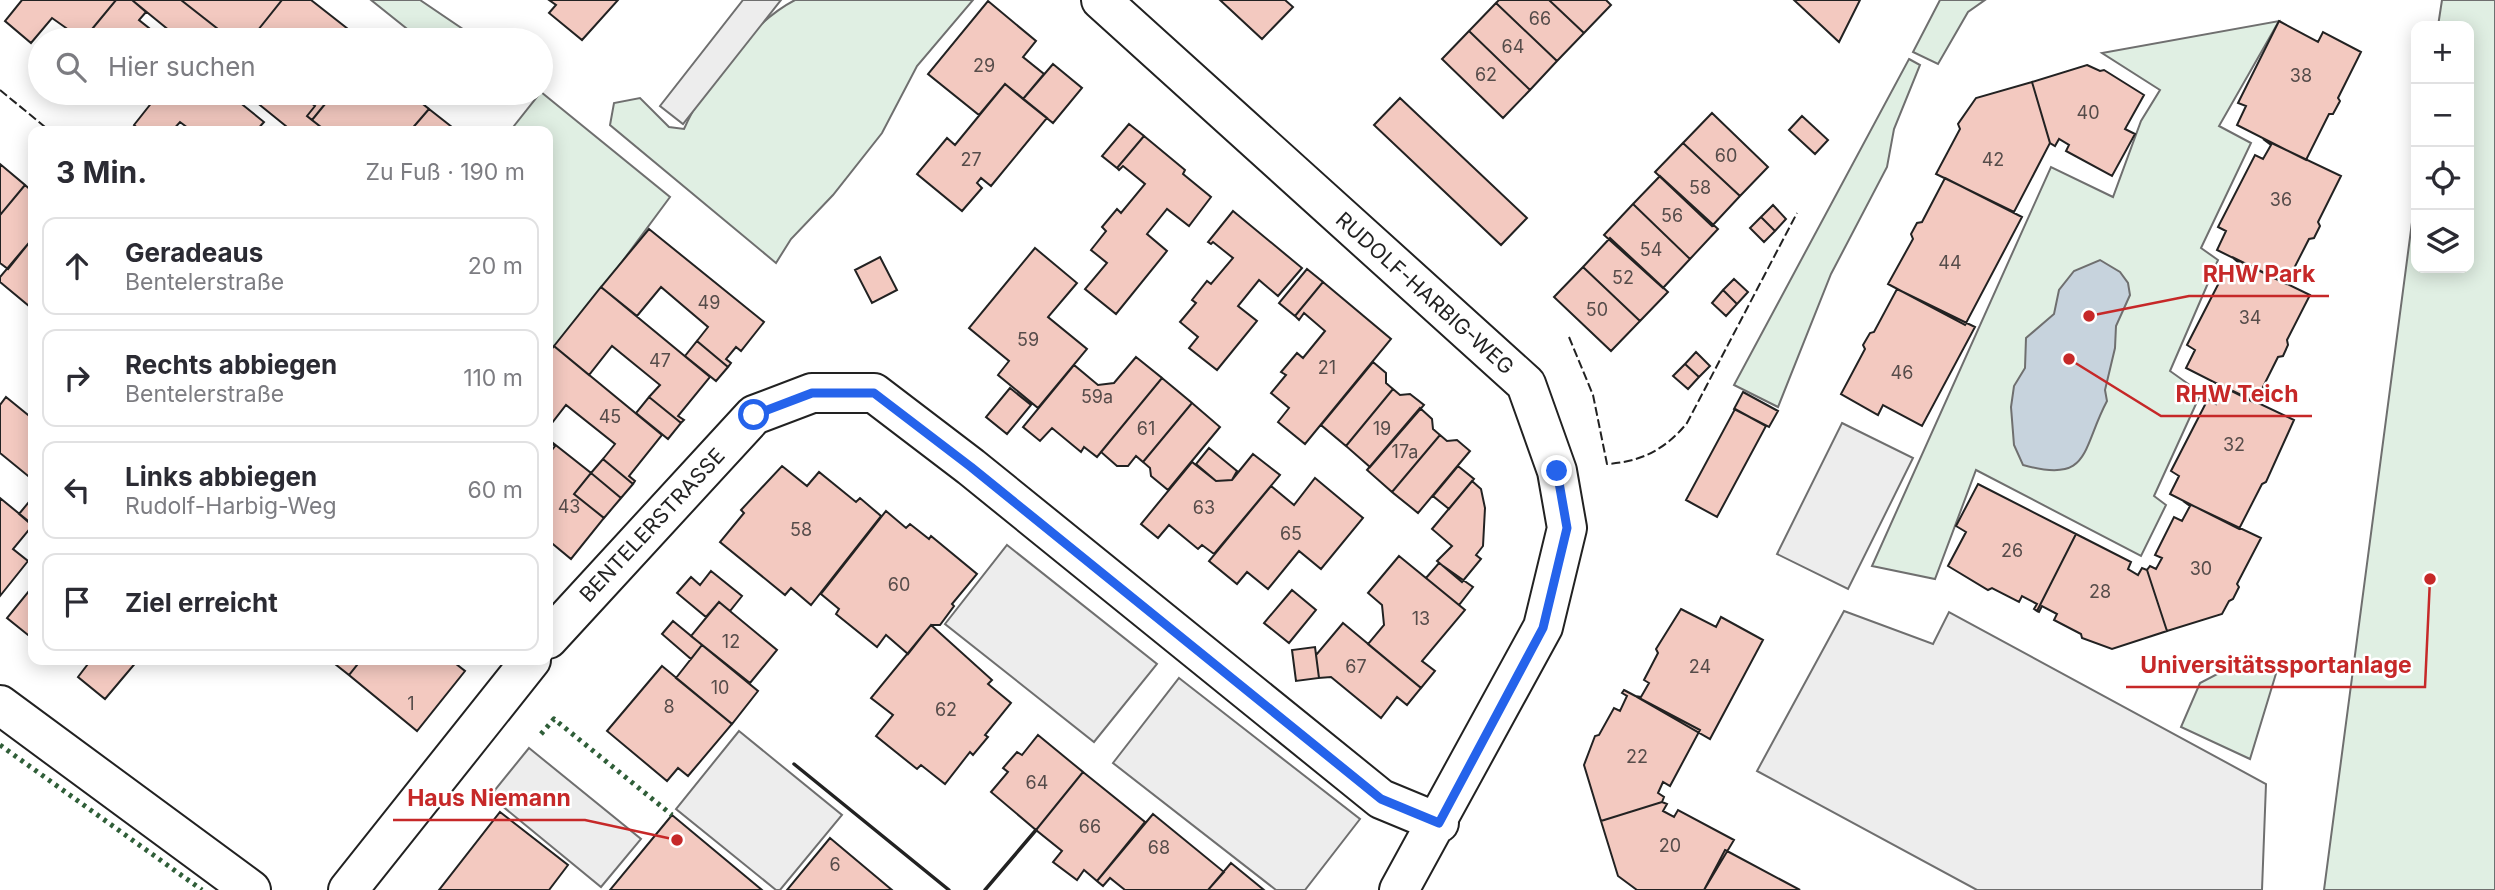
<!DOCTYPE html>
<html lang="de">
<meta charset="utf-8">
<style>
body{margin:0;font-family:Inter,sans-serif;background:#f7f7f7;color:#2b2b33}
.controls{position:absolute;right:21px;top:21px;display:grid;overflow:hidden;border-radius:14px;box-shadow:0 4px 18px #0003}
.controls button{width:63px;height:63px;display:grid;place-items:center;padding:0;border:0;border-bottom:2px solid #e1e1e2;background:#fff;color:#2b2b33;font:35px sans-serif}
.stop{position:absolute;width:21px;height:21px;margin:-16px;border:5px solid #2563eb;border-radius:50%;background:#fff}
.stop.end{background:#2563eb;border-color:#fff;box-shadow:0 2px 7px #0008}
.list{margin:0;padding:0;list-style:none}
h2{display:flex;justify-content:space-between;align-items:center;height:91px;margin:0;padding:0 28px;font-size:30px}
h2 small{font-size:23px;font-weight:400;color:#7c7c81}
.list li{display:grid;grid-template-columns:46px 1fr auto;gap:21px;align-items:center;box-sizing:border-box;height:98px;margin:0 14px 14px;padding:0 14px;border:2px solid #e1e1e2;border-radius:14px}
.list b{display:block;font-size:26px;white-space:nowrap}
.list p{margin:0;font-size:23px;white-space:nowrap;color:#7c7c81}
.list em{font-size:23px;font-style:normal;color:#7c7c81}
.icon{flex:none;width:38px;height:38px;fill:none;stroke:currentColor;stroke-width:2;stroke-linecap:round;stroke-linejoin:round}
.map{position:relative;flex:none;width:2495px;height:890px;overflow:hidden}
.search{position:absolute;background:#fff;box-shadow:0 4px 18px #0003;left:28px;top:28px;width:525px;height:77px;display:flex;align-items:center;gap:18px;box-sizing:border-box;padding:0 24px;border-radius:38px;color:#7c7c81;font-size:26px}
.panel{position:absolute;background:#fff;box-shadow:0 4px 18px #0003;left:28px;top:126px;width:525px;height:539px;border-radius:14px}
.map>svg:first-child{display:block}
</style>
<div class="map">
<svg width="2495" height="890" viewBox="0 0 2495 890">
<rect width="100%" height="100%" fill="#fff"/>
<path fill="#e0efe3" stroke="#6f6f6f" stroke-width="2" d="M 371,0 L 420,0 L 479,40 L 421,40 Z
M 795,0 L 973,0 L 917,66 L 882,133 L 833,195 L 791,239 L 776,263 L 610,125 L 614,103 L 640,98 L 669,127 L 684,129 C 703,86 752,22 795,0 Z
M 1940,0 L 1985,0 L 1968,12 L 1938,64 L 1913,52 Z
M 2442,0 L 2495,0 L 2495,890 L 2324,890 L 2416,192 L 2416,268 L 2469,268 L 2469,26 L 2438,26 Z
M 2279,21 L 2219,126 L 2251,143 L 2201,248 L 2218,260 L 2170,371 L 2201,393 L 2154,496 L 2166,505 L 2141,556 L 1976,470 L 1935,579 L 1872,566 L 2051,167 L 2113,197 L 2141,121 L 2160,90 L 2102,53 Z
M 1909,59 L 1920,65 L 1894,129 L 1887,167 L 1831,274 L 1778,407 L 1734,385 Z
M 541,92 L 670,197 L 548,362 L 548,131 L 510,131 Z
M 2246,659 L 2278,667 L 2250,759 L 2181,727 L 2200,683 Z"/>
<path fill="#ededed" stroke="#6f6f6f" stroke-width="2" d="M 743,0 L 781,0 L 683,124 L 660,106 Z
M 1842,423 L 1913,458 L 1848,589 L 1777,554 Z
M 1007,545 L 1157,664 L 1094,742 L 945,624 Z
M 1844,611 L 1933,644 L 1949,612 L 2266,784 L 2262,890 L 1977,890 L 1757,771 Z
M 1179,678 L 1360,819 L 1305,890 L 1276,890 L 1113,763 Z
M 739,731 L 842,815 L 780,890 L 776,890 L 676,809 Z
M 529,748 L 641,839 L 601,887 L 490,796 Z"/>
<path fill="#c7d3dd" stroke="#6f6f6f" stroke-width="2" d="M 2100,260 L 2120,272 L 2128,283 L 2130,295 L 2116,326 L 2115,348 L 2105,390 L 2107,401 C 2081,450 2091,484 2023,465 L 2014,445 L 2011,407 L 2014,386 L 2025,368 L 2026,338 L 2054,314 L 2059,290 L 2074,271 Z"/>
<path fill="#f3c9c0" stroke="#222" stroke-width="2" d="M 22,0 L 116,0 L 83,40 L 52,18 L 31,43 L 5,21 Z
M 116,0 L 132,0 L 146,12 L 139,20 L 164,40 L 83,40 Z
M 132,0 L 181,0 L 232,40 L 181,40 Z
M 181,0 L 282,0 L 250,40 L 232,40 Z
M 282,0 L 311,0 L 362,40 L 250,40 Z
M 549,0 L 618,0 L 582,40 L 549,13 L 556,5 Z
M 1220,0 L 1285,0 L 1293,7 L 1262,39 Z
M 1499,0 L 1549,0 L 1584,33 L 1557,61 L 1496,3 Z
M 1549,0 L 1606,0 L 1611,5 L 1584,33 Z
M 1794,0 L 1860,0 L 1839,42 Z
M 988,1 L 1036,41 L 1023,57 L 1044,74 L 1023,99 L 1005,84 L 979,115 L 928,74 Z
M 1496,3 L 1557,61 L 1530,90 L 1469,31 Z
M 2279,21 L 2318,42 L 2323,32 L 2361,52 L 2338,98 L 2340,101 L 2333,114 L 2329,114 L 2306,160 L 2237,125 L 2246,106 L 2238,103 Z
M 1469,31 L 1530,90 L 1503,118 L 1442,59 Z
M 1053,64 L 1082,88 L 1053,123 L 1023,99 Z
M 2087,65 L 2100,71 L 2104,70 L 2144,95 L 2125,129 L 2135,134 L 2112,176 L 2066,151 L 2069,145 L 2059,139 L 2055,146 L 2050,143 L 2032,82 Z
M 2032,82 L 2050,143 L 2014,212 L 1936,174 L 1960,129 L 1958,124 L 1976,98 Z
M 1005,84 L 1047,118 L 991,186 L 981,178 L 977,183 L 982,188 L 962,211 L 917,174 L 947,138 L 955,145 Z
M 164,93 L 228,93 L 264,122 L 256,131 L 192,131 L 180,122 L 172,131 L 141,131 L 134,125 L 153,101 L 156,103 Z
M 245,93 L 298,93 L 315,106 L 307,116 L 326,131 L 292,131 Z
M 298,93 L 334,93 L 312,120 L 307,116 L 315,106 Z
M 334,93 L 409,93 L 429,109 L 410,131 L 326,131 L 312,120 Z
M 1400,98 L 1527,218 L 1501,245 L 1374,125 Z
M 429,109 L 457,131 L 410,131 Z
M 1712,113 L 1768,167 L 1740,196 L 1683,143 Z
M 1802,116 L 1828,140 L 1815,154 L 1789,130 Z
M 1129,124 L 1144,136 L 1117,168 L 1102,156 Z
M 1144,136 L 1185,170 L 1183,174 L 1211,197 L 1189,226 L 1167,209 L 1147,234 L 1167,251 L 1116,314 L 1085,289 L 1107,263 L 1091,250 L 1106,231 L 1102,227 L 1117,209 L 1121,213 L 1145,184 L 1123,166 L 1119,170 L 1117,168 Z
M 2263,139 L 2341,176 L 2318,222 L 2320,226 L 2314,238 L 2309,239 L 2286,284 L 2217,250 L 2226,231 L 2218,227 L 2255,155 L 2263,159 L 2271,145 Z
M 1683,143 L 1740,196 L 1712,226 L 1655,172 Z
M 0,164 L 25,185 L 0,215 Z
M 1660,176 L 1718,229 L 1690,259 L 1633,204 Z
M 1945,178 L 2022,217 L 1965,325 L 1888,284 L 1913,239 L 1911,234 L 1917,223 L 1922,222 Z
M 25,185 L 33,192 L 33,238 L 8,269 L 0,263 L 0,215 Z
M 1633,204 L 1690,259 L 1663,288 L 1604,235 Z
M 1773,205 L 1786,219 L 1775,231 L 1761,217 Z
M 1233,211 L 1302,268 L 1278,296 L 1259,280 L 1238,306 L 1257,321 L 1217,370 L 1189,348 L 1198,337 L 1180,322 L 1196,303 L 1192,300 L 1207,281 L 1211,284 L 1233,258 L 1213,242 L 1211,244 L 1208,242 Z
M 1761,217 L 1775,231 L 1764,242 L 1750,228 Z
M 649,229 L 764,322 L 741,351 L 736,347 L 726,359 L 731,363 L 728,367 L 697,341 L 708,327 L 661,287 L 637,316 L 601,287 Z
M 33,238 L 33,301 L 29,306 L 0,282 L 0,277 Z
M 1610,238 L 1668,292 L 1640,321 L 1583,267 Z
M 1035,248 L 1077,283 L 1048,317 L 1087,349 L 1038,408 L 998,375 L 1009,361 L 969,328 Z
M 880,257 L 897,290 L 872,303 L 855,270 Z
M 2232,257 L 2310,295 L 2287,340 L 2288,345 L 2283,356 L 2278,357 L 2255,403 L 2186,368 L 2195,350 L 2187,345 L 2224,273 L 2232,278 L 2239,263 Z
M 1583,267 L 1640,321 L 1611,351 L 1554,297 Z
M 1307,269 L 1323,282 L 1295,316 L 1279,303 Z
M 1734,279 L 1748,292 L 1737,304 L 1723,290 Z
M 1323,282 L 1391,339 L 1305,444 L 1278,422 L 1289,408 L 1271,393 L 1286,375 L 1281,372 L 1297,353 L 1303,358 L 1325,331 L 1304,313 L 1299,320 L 1295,316 Z
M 601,287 L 710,377 L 678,416 L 684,420 L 681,423 L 649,397 L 660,385 L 612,346 L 589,375 L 554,346 Z
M 1897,289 L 1975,327 L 1922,426 L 1883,405 L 1878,415 L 1841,394 L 1865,349 L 1863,345 L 1870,333 L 1874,332 Z
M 1723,290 L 1737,304 L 1726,316 L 1712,303 Z
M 697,341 L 728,367 L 716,381 L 685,356 Z
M 554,346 L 662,435 L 629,476 L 635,481 L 633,484 L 603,459 L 615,444 L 566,405 L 548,428 L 548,354 Z
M 1696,352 L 1710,366 L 1699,377 L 1685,364 Z
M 1136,357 L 1162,378 L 1097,457 L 1084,447 L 1081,452 L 1052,428 L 1040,441 L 1023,427 L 1074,365 L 1098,385 L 1114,383 Z
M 1373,362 L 1386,373 L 1386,383 L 1393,389 L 1346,446 L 1321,425 Z
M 1685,364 L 1699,377 L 1688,389 L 1673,376 Z
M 1162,378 L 1192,403 L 1143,462 L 1136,456 L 1128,466 L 1117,466 L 1101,452 Z
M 2216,383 L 2294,420 L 2266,482 L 2262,484 L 2239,529 L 2170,494 L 2179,476 L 2171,471 L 2208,399 L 2216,404 L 2224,389 Z
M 1010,388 L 1031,405 L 1007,434 L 986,417 Z
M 1393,389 L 1400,395 L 1410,394 L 1424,405 L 1370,467 L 1346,446 Z
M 1743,392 L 1778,411 L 1769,427 L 1734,409 Z
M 6,397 L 33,419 L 33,480 L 0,453 L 0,405 Z
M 649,397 L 681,423 L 668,439 L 636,413 Z
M 1192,403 L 1220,427 L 1168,490 L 1151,476 L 1150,468 L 1143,462 Z
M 1420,408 L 1432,419 L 1433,429 L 1440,435 L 1392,492 L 1367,470 Z
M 1735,409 L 1766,426 L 1717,517 L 1686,500 Z
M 1440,435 L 1447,441 L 1457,440 L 1470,451 L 1418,513 L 1392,492 Z
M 548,439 L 591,473 L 574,494 L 604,518 L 571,559 L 548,540 L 548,455 L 555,446 Z
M 1209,448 L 1237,471 L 1232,480 L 1216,481 L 1196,464 Z
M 1253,454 L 1280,475 L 1214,554 L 1202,545 L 1198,549 L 1169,525 L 1158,538 L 1141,524 L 1192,462 L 1216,481 L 1232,480 Z
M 603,459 L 633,484 L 621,498 L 591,473 Z
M 782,466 L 807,486 L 819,472 L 856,502 L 860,498 L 881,516 L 811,605 L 791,588 L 785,595 L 720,542 L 744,513 L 741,510 Z
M 1458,466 L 1474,479 L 1449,509 L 1433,496 Z
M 591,473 L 621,498 L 604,518 L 574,494 Z
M 1315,478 L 1363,518 L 1321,569 L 1299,551 L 1268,589 L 1247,572 L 1237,584 L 1209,561 L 1271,486 L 1294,505 Z
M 1472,481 L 1481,489 L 1485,508 L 1483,546 L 1476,555 L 1481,559 L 1462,582 L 1437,561 L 1452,546 L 1432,529 Z
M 1978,484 L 2076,534 L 2037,611 L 2034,609 L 2037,604 L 2022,596 L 2019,602 L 1992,588 L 1988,590 L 1948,566 L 1966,532 L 1956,526 Z
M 33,497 L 33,526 L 19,514 Z
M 0,498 L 33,525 L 13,549 L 28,561 L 0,596 Z
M 2183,501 L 2261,538 L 2237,584 L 2239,587 L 2233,599 L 2229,601 L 2222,614 L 2167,631 L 2147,570 L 2150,566 L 2156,569 L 2162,558 L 2155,555 L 2174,517 L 2182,521 L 2190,506 Z
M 886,511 L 906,528 L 910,524 L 929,539 L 931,536 L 977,574 L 952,604 L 954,606 L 940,625 L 931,625 L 908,654 L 886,635 L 877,647 L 836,614 L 839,609 L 821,594 Z
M 2076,534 L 2131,562 L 2128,569 L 2138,575 L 2142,568 L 2147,570 L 2167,631 L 2112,649 L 2082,638 L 2081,634 L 2054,620 L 2057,614 L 2042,606 L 2039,612 L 2037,611 Z
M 1399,556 L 1465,610 L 1422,661 L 1435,671 L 1421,688 L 1368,644 L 1384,625 L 1382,605 L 1368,593 Z
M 1439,563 L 1473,587 L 1459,605 L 1426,578 Z
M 711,571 L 742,596 L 730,611 L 719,602 L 706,617 L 677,593 L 691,577 L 700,585 Z
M 33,586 L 33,639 L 7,618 Z
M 1292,590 L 1316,610 L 1289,643 L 1264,623 Z
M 719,602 L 777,650 L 750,683 L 691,636 Z
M 1681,609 L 1716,627 L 1721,617 L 1763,640 L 1710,739 L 1635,696 L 1641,697 L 1649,683 L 1644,680 L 1658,653 L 1656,649 Z
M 673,621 L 702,645 L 691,659 L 662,634 Z
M 1343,623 L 1421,688 L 1407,705 L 1397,697 L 1381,718 L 1331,677 L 1319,678 L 1316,655 Z
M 931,625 L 992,680 L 988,684 L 1011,703 L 985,735 L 988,737 L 973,755 L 970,752 L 945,784 L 921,765 L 917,769 L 876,736 L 893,715 L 871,698 Z
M 702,645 L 758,691 L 732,724 L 676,678 Z
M 1315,647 L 1319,678 L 1296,681 L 1292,650 Z
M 91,660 L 138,660 L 105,699 L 78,677 Z
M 330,660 L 361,660 L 349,675 Z
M 361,660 L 451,660 L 465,671 L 417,731 L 349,675 Z
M 662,666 L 732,724 L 688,776 L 678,768 L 667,781 L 607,731 Z
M 1624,690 L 1700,730 L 1670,786 L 1663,782 L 1658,793 L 1664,797 L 1662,802 L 1601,821 L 1584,765 L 1595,736 L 1599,735 L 1614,708 L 1620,711 L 1627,696 L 1622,693 Z
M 1038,735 L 1083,772 L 1036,830 L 991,792 L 1008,772 L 1003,768 L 1017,752 L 1022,755 Z
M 1083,772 L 1145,822 L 1097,881 L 1084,870 L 1077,880 L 1053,862 L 1062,851 L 1036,830 Z
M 1662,802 L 1667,804 L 1663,811 L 1674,817 L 1678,810 L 1734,840 L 1704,890 L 1637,890 L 1618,876 L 1601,821 Z
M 500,812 L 568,865 L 549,890 L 439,890 Z
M 1153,814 L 1224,872 L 1208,890 L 1125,890 L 1110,878 L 1103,886 L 1097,881 Z
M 672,815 L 762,890 L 610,890 Z
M 830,838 L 892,890 L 787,890 Z
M 1725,850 L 1727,851 L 1800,890 L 1704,890 Z
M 1231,863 L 1264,890 L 1208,890 Z"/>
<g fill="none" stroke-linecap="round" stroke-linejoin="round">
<g stroke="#222" stroke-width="42">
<path id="minor" d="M 1101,0 L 1526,384 L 1557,471 L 1567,528 L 1543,627 L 1399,890
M 548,639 L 754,415 L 812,393 L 874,393 L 971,467 L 1381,799 L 1439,823
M 0,705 L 251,890
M 348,890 L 531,660"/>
</g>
<use href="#minor" stroke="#fff" stroke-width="38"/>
<path stroke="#2f5e38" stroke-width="5" stroke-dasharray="3.5 5" stroke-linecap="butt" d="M 541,734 L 554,719 L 672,815
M 0,745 L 202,890"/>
<path stroke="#222" stroke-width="2" stroke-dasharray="9 3.5" stroke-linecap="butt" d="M 0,90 L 50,131
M 1569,337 L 1593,395 L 1607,464 C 1641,462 1666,449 1687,423 L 1797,213"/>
<path stroke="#222" stroke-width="3.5" d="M 794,764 L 949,890
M 985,890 L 1036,830"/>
</g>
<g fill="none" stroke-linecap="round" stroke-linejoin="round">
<path stroke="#2563eb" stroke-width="9" d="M 754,415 L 812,393 L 874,393 L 971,467 L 1381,799 L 1439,823 L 1543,628 L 1567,528 L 1557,471"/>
</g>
<g text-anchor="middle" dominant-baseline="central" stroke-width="5" stroke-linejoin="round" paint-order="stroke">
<g font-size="18" fill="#564c4a">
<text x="1540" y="18">66</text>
<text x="1513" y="46">64</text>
<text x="984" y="65">29</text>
<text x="1486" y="74">62</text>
<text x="2301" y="75">38</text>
<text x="2088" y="112">40</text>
<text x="1726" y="155">60</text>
<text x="971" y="159">27</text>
<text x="1993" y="159">42</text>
<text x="1700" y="187">58</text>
<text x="2281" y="199">36</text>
<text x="1672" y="215">56</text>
<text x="1651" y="249">54</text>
<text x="1950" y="262">44</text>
<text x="1623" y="277">52</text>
<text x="709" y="302">49</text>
<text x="1597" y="309">50</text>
<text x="2250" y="317">34</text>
<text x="1028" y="339">59</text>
<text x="660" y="360">47</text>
<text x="1327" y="367">21</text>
<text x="1902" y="372">46</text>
<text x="1097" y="396">59a</text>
<text x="610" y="416">45</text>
<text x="1146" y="428">61</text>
<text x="1382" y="428">19</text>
<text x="2234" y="444">32</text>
<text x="1405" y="451">17a</text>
<text x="569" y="506">43</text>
<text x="1204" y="507">63</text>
<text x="801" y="529">58</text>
<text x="1291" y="533">65</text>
<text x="2012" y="550">26</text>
<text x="2201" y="568">30</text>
<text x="899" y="584">60</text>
<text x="2100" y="591">28</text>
<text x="1421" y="618">13</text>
<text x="731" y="641">12</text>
<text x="1356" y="666">67</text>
<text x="1700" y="666">24</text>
<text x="720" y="687">10</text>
<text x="411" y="703">1</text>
<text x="669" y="706">8</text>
<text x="946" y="709">62</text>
<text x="1637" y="756">22</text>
<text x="1037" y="782">64</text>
<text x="1090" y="826">66</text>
<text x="1670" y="845">20</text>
<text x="1159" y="847">68</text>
<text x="835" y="864">6</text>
</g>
<g font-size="21" fill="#222" stroke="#fff">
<text transform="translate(1425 293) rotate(42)">RUDOLF-HARBIG-WEG</text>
<text transform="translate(652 525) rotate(-47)">BENTELERSTRASSE</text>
</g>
</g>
<path fill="none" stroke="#c62828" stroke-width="2.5" d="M2089 316L2189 296H2329M2069 359L2161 416H2312M2430 579L2425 687H2126M677 840L585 820H393"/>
<g fill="#c62828" stroke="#fff" stroke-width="2.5">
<circle cx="2089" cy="316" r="7"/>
<circle cx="2069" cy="359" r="7"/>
<circle cx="2430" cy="579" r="7"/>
<circle cx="677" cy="840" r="7"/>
</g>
<g font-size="23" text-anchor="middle" font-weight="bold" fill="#c62828" stroke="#fff" stroke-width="5" stroke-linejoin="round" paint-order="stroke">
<text x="2259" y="282">RHW Park</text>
<text x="2237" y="402">RHW Teich</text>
<text x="2276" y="673">Universitätssportanlage</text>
<text x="489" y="806">Haus Niemann</text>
</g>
</svg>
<div class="controls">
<button>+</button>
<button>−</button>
<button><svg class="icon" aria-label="locate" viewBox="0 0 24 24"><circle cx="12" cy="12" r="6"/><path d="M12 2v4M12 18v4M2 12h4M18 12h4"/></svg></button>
<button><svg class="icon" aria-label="layers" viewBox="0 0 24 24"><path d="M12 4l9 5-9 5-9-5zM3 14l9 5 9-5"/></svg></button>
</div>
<div class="stop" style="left:754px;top:415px"></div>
<div class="stop end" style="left:1557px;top:471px"></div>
<div class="search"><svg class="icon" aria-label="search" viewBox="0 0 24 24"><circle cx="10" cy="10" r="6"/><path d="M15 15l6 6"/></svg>Hier suchen</div>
<section class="panel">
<h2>3 Min.<small>Zu Fuß · 190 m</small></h2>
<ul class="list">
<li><svg class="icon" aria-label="ahead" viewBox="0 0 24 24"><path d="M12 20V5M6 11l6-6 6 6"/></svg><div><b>Geradeaus</b><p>Bentelerstraße</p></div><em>20 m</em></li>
<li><svg class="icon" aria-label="right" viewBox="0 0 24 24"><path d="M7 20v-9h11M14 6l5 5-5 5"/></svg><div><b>Rechts abbiegen</b><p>Bentelerstraße</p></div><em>110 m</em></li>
<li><svg class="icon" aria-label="left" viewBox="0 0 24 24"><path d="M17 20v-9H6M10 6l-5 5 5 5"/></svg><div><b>Links abbiegen</b><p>Rudolf-Harbig-Weg</p></div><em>60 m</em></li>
<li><svg class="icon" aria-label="arrive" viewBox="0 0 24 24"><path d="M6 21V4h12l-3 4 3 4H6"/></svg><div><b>Ziel erreicht</b></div></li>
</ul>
</section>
</div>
